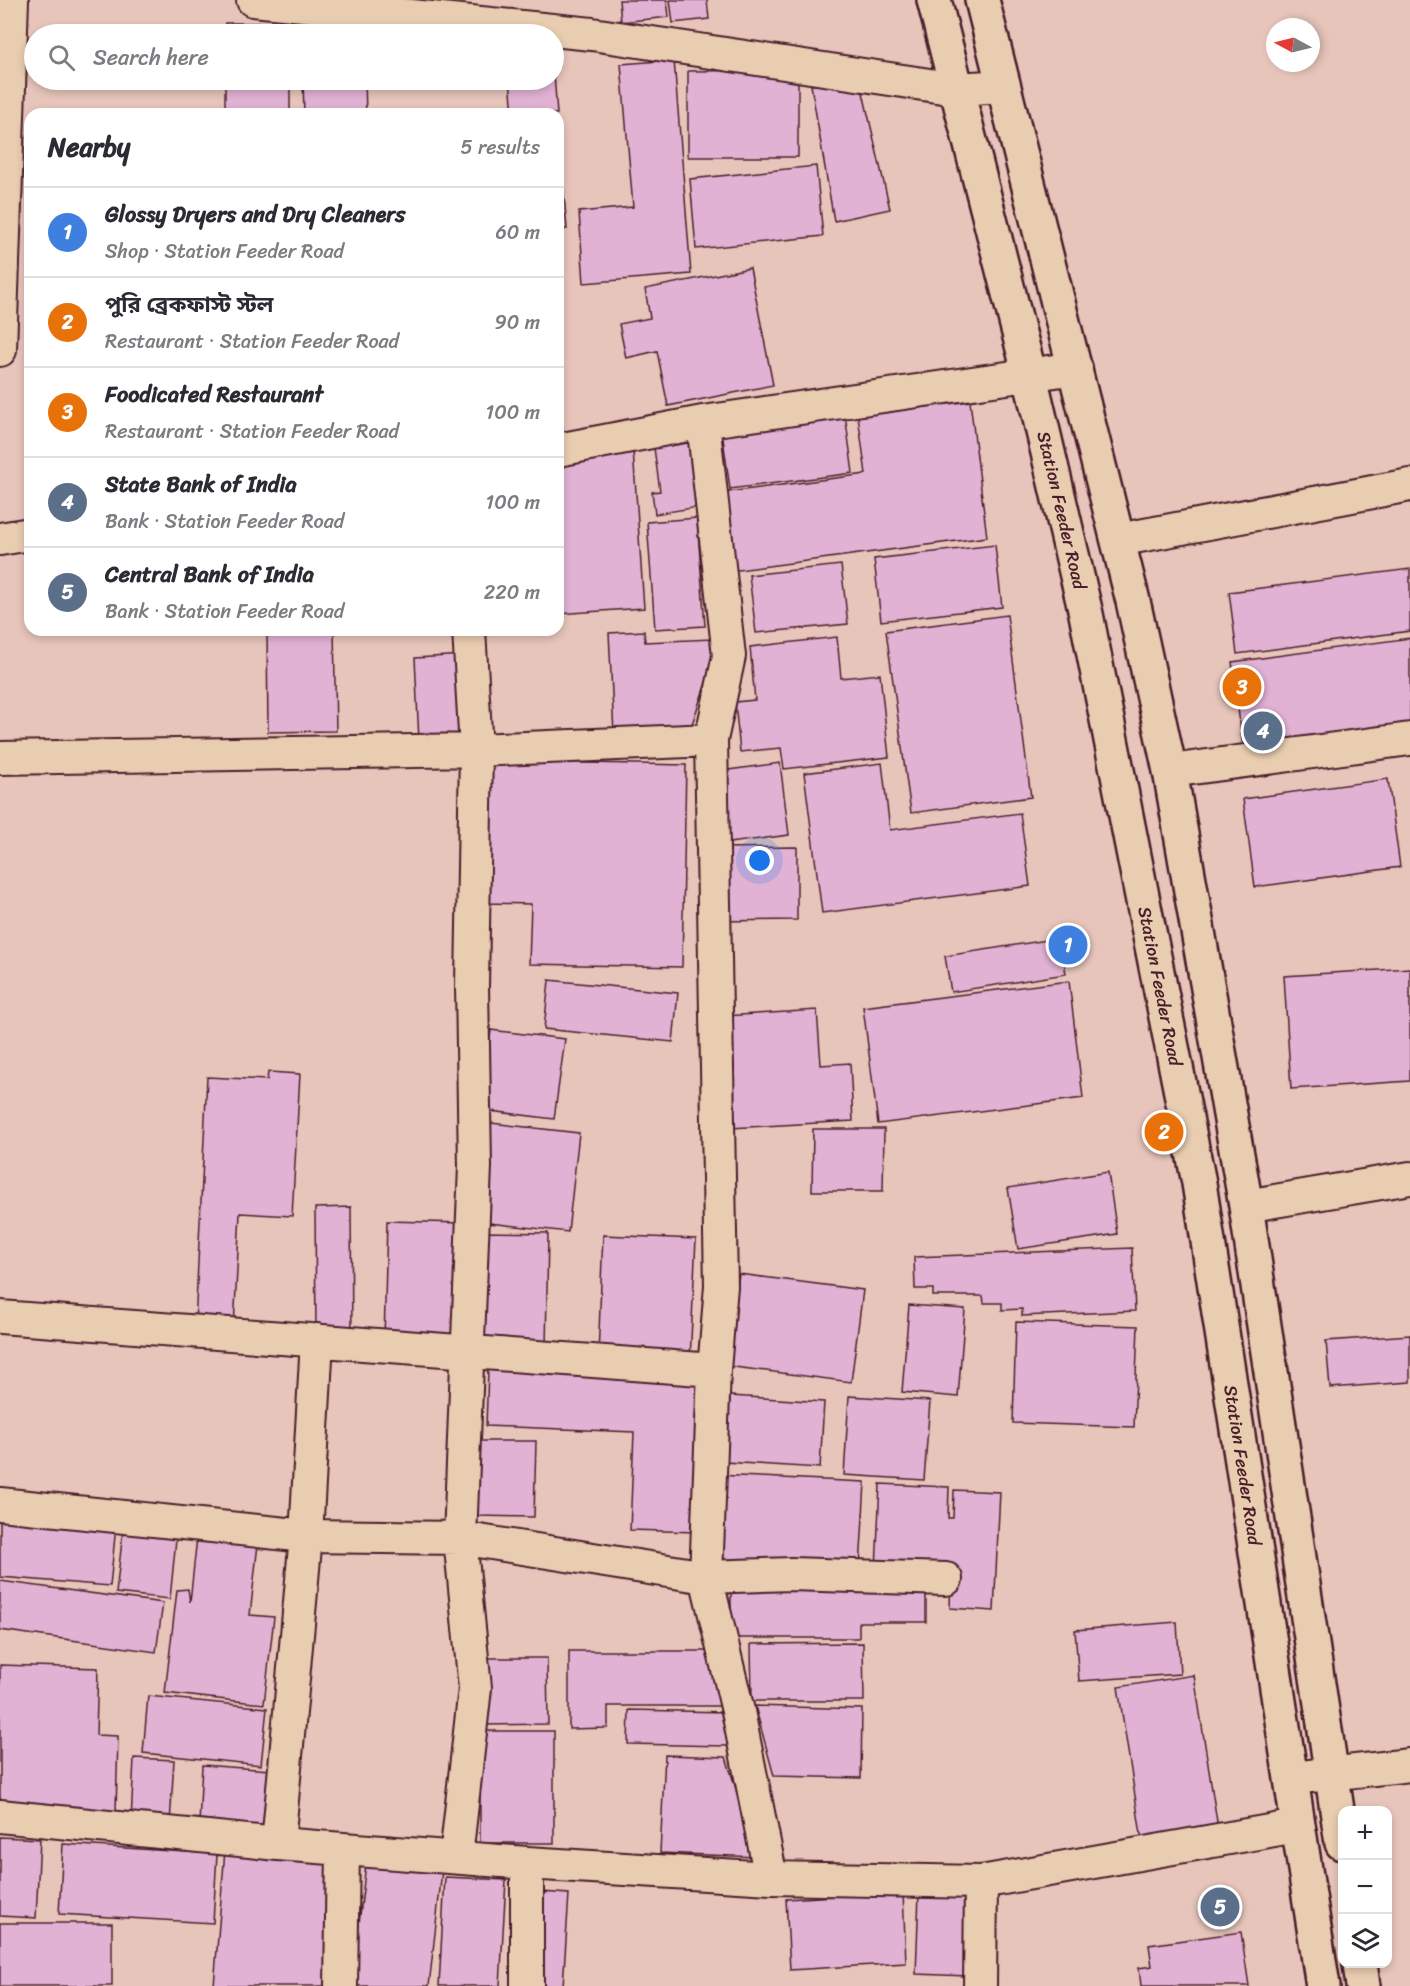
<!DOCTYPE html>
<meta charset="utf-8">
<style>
body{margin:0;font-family:Sriracha,"Noto Sans Bengali",sans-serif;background:#f7f7f7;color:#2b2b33}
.controls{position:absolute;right:18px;bottom:18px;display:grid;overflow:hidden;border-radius:12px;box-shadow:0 3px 9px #0003}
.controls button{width:54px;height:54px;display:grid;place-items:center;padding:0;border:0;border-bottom:2px solid #e1e1e2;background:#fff;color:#2b2b33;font:30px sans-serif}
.compass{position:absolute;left:1266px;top:18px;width:54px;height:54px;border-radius:50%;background:#fff;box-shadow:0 3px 9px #0003;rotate:277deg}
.you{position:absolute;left:760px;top:861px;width:21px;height:21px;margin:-15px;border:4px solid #fff;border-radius:50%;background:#1a73e8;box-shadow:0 0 0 9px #1a73e833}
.badge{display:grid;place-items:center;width:39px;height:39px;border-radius:50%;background:#c8321e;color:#fff;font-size:20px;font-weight:700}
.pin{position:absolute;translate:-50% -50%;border:3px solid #fff;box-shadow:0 2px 6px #0006}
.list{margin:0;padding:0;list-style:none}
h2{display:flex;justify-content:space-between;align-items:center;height:78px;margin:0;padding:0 24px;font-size:26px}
h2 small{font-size:20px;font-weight:400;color:#7c7c81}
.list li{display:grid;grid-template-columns:39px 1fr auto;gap:18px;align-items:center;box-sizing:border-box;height:90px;padding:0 24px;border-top:2px solid #e1e1e2}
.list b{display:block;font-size:22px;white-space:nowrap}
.list p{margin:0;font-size:20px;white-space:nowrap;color:#7c7c81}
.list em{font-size:20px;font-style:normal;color:#7c7c81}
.icon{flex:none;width:33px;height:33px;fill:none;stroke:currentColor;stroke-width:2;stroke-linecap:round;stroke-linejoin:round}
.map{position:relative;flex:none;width:1410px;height:1986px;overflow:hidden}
.search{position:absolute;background:#fff;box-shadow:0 3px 9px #0003;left:24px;top:24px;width:540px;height:66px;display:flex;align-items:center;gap:15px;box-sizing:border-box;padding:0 21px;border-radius:33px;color:#7c7c81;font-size:22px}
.panel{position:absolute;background:#fff;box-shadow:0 3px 9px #0003;left:24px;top:108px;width:540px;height:528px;border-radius:18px}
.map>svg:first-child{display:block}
</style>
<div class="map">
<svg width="1410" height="1986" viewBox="0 0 1410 1986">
<rect width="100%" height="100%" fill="#e7c5bb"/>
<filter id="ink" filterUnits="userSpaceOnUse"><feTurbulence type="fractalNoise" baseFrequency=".0167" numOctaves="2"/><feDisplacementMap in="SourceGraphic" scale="12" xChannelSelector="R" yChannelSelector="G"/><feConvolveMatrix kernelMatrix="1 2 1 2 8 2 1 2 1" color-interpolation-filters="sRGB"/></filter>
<g filter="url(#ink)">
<path fill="#e2b2d4" stroke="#4a1f2b" stroke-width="1.5" d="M 619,0 L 667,0 L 669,17 L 621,22 Z
M 670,0 L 707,0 L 709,19 L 673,23 Z
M 225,23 L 291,23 L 291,34 L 225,34 Z
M 364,24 L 364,34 L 302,34 L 301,26 Z
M 674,60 L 691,274 L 584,283 L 579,212 L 633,207 L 621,64 Z
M 798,70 L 798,157 L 688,157 L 688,71 Z
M 554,74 L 557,114 L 513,114 L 510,80 L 554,80 Z
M 225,80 L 290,80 L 290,114 L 225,114 Z
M 303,80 L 365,80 L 366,114 L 304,114 Z
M 861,84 L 890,209 L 834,221 L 811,85 Z
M 558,127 L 567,229 L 558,230 Z
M 816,166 L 823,236 L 696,249 L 690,179 Z
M 750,268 L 773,385 L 668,406 L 657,351 L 626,358 L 619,324 L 650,318 L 645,289 Z
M 970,401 L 987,537 L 731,571 L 721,493 L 866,474 L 858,416 Z
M 845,414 L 853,473 L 730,489 L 722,431 Z
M 695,442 L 705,506 L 655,514 L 652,492 L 660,491 L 654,448 Z
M 633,450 L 644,608 L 558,614 L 558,456 Z
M 697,518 L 705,626 L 655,629 L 647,522 Z
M 995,545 L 1002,607 L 881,621 L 874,559 Z
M 841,565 L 848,624 L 756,633 L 749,575 Z
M 1410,569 L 1410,631 L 1237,654 L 1229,592 Z
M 1007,615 L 1031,797 L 911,813 L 886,631 Z
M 267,630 L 334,630 L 336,731 L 268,732 Z
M 644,631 L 645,642 L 713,639 L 714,659 L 690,730 L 614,734 L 609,633 Z
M 837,637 L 841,678 L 880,674 L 889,757 L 784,769 L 781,748 L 740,752 L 735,702 L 755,700 L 750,647 Z
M 1410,638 L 1410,732 L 1244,755 L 1232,662 Z
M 465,655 L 469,738 L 419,741 L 415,658 Z
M 489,761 L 686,765 L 682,967 L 529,964 L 531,904 L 486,903 Z
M 780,763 L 789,835 L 730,843 L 721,771 Z
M 882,763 L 890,830 L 1020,813 L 1030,886 L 822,913 L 804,773 Z
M 1388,779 L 1400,867 L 1255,887 L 1243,799 Z
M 797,847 L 797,920 L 722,921 L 721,848 Z
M 1060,938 L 1066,974 L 951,992 L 945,956 Z
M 1410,968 L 1410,1081 L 1291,1089 L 1284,976 Z
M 549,980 L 678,993 L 673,1042 L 544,1029 Z
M 1069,981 L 1083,1098 L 878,1124 L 863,1007 Z
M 817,1010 L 821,1065 L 850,1063 L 853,1121 L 730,1128 L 724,1016 Z
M 491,1030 L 565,1039 L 554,1119 L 482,1110 Z
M 268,1072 L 300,1074 L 292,1216 L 240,1213 L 234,1327 L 195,1325 L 207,1077 L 267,1080 Z
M 491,1123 L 579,1133 L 568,1232 L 481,1222 Z
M 813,1129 L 884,1129 L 883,1191 L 812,1191 Z
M 1108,1172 L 1117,1234 L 1018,1249 L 1008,1188 Z
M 351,1207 L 352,1336 L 316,1337 L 315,1208 Z
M 387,1221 L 463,1223 L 460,1343 L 384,1342 Z
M 482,1232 L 548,1233 L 546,1349 L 479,1348 Z
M 603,1235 L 696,1239 L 690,1360 L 598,1356 Z
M 1132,1248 L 1135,1311 L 1022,1316 L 1022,1309 L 1002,1310 L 1002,1303 L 984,1303 L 983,1296 L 933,1296 L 933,1289 L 915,1289 L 914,1257 Z
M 739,1274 L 863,1290 L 851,1382 L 727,1366 Z
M 909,1305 L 965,1309 L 958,1397 L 902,1392 Z
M 1016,1322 L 1138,1326 L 1134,1427 L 1013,1423 Z
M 1410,1335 L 1410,1382 L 1330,1388 L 1326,1341 Z
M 488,1370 L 703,1377 L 697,1532 L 630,1530 L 634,1432 L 486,1426 Z
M 730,1396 L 824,1402 L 820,1468 L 725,1462 Z
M 849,1396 L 930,1401 L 924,1480 L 844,1475 Z
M 479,1441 L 536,1441 L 534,1517 L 477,1516 Z
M 715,1475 L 865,1482 L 860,1568 L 710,1560 Z
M 880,1484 L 949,1487 L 948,1518 L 953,1518 L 954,1490 L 1000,1492 L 994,1611 L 950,1608 L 951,1572 L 876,1569 Z
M 0,1516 L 116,1526 L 110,1586 L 0,1577 Z
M 124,1523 L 177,1529 L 170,1599 L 116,1593 Z
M 197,1537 L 258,1544 L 250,1615 L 274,1617 L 264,1704 L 165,1693 L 177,1590 L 188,1589 L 190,1602 Z
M 0,1581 L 163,1603 L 156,1652 L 0,1630 Z
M 731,1584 L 926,1585 L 926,1622 L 859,1622 L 859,1638 L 731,1638 Z
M 1177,1622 L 1180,1674 L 1079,1681 L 1075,1630 Z
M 863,1643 L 864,1701 L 752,1701 L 751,1644 Z
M 569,1651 L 720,1651 L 719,1706 L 608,1706 L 608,1728 L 569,1729 Z
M 485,1658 L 547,1658 L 548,1724 L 485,1725 Z
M 0,1665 L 98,1668 L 96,1735 L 118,1736 L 116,1812 L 0,1809 Z
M 1194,1675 L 1218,1828 L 1142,1841 L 1118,1687 Z
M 148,1696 L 267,1708 L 261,1765 L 143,1753 Z
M 755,1706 L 862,1709 L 861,1778 L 774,1776 Z
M 629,1710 L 728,1712 L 727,1746 L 628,1744 Z
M 480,1731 L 554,1731 L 554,1843 L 480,1843 Z
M 665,1755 L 726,1757 L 757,1857 L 660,1853 Z
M 134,1758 L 174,1760 L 170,1824 L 131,1822 Z
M 202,1765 L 270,1770 L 266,1829 L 199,1824 Z
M 0,1837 L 40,1839 L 36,1918 L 0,1916 Z
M 63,1844 L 217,1854 L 213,1923 L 59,1914 Z
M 225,1850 L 339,1858 L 330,1986 L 214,1986 Z
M 366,1863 L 442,1871 L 429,1986 L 352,1986 Z
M 445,1877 L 506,1880 L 500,1986 L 439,1986 Z
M 542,1892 L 569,1894 L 563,1986 L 535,1986 Z
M 903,1892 L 906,1963 L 790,1970 L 786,1899 Z
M 919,1893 L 972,1895 L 968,1976 L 916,1974 Z
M 1230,1898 L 1232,1912 L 1210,1916 L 1207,1901 Z
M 0,1923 L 112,1923 L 112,1986 L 0,1986 Z
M 1241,1932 L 1249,1986 L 1141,1986 L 1139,1968 L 1152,1966 L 1149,1945 Z"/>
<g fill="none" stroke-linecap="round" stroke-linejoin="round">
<g stroke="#4a1f2b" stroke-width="36">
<path id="street" d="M 253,0 L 592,34 L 956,89 L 1004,86
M 0,350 L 12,0
M 703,422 L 729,656 L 711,740 L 721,1286 L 714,1370 L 706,1577 L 738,1711 L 771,1878
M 558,450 L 703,422 L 1076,368
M 0,539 L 30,534
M 1118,540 L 1410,485
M 0,758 L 476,750 L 711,740
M 1170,771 L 1410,739
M 1246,1206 L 1410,1178
M 0,1317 L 714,1370
M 0,1504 L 306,1536 L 460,1538 L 706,1577 L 791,1574 L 946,1579
M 1292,1778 L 1410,1765
M 0,1816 L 278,1844 L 527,1863 L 771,1878 L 981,1882 L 1297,1826
M 278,1844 L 306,1536 L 317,1340
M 456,1857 L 475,1688 L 460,1538 L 475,1166 L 472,986 L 476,750 L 469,630
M 341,1986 L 343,1849
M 527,1986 L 527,1863
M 980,1986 L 981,1882"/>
</g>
<g stroke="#4a1f2b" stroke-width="38">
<g id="secondary">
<path id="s1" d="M 934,0 L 1030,376 L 1086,614 L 1199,1183 L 1323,1986"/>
<path d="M 982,0 L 1133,601 L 1170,771 L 1246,1206 L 1342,1843"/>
<path d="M 1360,1964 L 1363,1986"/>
</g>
</g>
<use href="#street" stroke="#e9cdb0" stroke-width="32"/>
<use href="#secondary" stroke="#e9cdb0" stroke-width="33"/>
</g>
</g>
<g text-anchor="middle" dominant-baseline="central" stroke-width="4.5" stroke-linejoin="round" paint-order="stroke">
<g font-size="18" fill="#4a1f2b" stroke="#e9cdb0">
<text stroke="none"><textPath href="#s1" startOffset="526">Station Feeder Road</textPath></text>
<text stroke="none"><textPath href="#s1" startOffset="1012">Station Feeder Road</textPath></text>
<text stroke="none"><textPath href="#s1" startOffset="1498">Station Feeder Road</textPath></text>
</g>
</g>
</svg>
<div class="controls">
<button>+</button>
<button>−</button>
<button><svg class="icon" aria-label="layers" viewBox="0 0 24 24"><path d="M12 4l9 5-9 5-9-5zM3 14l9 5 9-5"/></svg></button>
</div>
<svg class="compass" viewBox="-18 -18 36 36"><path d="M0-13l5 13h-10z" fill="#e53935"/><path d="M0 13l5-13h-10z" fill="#7c7c81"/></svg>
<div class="you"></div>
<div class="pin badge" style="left:1068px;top:945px;background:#3f7fe0">1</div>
<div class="pin badge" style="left:1164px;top:1132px;background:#e8710a">2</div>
<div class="pin badge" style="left:1242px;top:687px;background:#e8710a">3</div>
<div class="pin badge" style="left:1263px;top:731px;background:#5c6f8a">4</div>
<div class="pin badge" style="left:1220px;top:1907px;background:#5c6f8a">5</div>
<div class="search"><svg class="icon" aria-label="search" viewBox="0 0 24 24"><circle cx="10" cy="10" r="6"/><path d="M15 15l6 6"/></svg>Search here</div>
<section class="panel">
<h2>Nearby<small>5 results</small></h2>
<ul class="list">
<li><span class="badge" style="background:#3f7fe0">1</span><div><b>Glossy Dryers and Dry Cleaners</b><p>Shop · Station Feeder Road</p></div><em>60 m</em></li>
<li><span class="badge" style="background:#e8710a">2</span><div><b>পুরি ব্রেকফাস্ট স্টল</b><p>Restaurant · Station Feeder Road</p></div><em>90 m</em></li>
<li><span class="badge" style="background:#e8710a">3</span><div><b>Foodicated Restaurant</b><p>Restaurant · Station Feeder Road</p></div><em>100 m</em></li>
<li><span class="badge" style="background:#5c6f8a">4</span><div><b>State Bank of India</b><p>Bank · Station Feeder Road</p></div><em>100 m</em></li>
<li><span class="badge" style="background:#5c6f8a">5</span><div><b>Central Bank of India</b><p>Bank · Station Feeder Road</p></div><em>220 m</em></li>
</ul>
</section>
</div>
